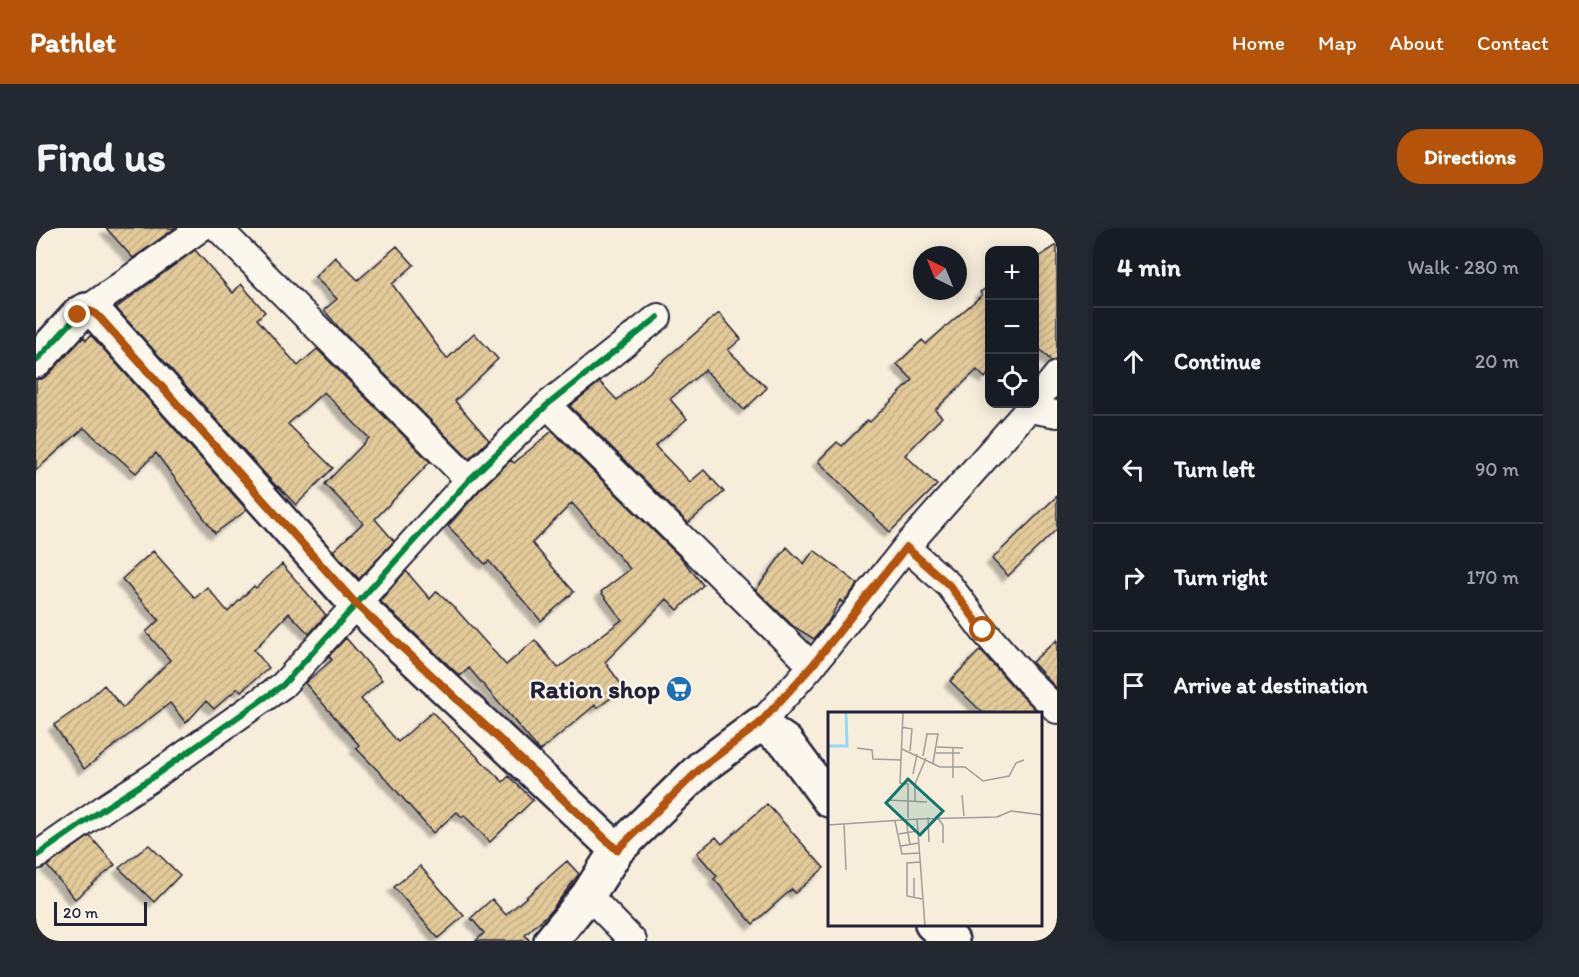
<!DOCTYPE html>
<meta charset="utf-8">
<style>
body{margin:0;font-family:Itim,sans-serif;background:#242831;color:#f1f3f6}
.controls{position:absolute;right:18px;top:18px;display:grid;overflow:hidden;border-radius:12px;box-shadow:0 3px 15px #0003}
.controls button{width:54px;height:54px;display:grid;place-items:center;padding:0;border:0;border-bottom:2px solid #363941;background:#171b24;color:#f1f3f6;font:30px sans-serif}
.compass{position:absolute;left:877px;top:18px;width:54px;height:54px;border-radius:50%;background:#171b24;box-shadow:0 3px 15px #0003;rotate:317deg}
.scale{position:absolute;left:18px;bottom:15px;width:93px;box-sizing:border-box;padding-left:6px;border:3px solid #22223b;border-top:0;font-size:16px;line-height:21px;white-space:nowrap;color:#22223b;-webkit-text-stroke:4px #fbf7ec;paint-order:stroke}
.stop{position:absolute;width:18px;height:18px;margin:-14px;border:4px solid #b45309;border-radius:50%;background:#fff}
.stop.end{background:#b45309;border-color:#fff;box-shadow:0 2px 6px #0008}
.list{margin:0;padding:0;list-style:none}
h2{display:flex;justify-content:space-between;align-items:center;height:78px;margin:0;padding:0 24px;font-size:26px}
h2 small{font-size:20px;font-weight:400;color:#9ea1a6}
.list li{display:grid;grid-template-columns:39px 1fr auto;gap:18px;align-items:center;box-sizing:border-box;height:108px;padding:0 24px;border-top:2px solid #363941}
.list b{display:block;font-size:22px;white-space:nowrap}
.list em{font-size:20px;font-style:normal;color:#9ea1a6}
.icon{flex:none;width:33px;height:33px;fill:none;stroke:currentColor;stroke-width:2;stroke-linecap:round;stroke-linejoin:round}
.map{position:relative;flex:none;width:1021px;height:713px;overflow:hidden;border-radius:24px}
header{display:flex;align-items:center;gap:36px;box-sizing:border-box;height:84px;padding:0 30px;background:#b45309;color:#fff}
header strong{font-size:28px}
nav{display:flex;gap:33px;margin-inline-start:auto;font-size:21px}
.intro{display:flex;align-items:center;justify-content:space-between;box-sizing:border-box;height:144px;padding:0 36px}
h1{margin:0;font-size:42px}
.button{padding:15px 27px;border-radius:24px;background:#b45309;color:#fff;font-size:21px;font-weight:700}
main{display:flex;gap:36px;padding:0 36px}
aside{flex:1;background:#171b24;border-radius:24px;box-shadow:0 3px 15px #0003}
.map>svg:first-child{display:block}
</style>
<header>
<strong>Pathlet</strong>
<nav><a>Home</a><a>Map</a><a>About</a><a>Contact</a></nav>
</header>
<div class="intro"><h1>Find us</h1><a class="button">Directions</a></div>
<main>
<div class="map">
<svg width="1021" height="713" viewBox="0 0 1021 713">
<defs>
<pattern id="building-hatch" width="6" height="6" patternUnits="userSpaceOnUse" patternTransform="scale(1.5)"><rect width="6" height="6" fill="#e3ca99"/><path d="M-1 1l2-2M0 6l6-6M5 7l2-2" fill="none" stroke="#c2ad85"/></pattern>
<filter id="shadow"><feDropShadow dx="-5.5" dy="5.5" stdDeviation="1.5" flood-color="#0004"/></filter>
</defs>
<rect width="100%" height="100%" fill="#f6eedb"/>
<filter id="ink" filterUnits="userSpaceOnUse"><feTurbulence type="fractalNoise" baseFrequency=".0167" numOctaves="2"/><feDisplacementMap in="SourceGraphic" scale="12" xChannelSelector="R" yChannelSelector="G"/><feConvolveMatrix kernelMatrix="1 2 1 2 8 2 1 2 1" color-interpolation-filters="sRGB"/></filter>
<g filter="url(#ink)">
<path fill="url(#building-hatch)" stroke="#22223b" stroke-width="1.5" filter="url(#shadow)" d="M 70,0 L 139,0 L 97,30 Z
M 1021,17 L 1021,132 L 1015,133 L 999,116 L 999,31 Z
M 361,18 L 378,37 L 356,56 L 411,131 L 438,105 L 462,131 L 419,173 L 453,212 L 433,231 L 304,101 L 288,82 L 301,71 L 279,49 L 299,29 L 322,52 Z
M 159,22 L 197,65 L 205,56 L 229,84 L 221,91 L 262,138 L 281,121 L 394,234 L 339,291 L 358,313 L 323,351 L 297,323 L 327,295 L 289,256 L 333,210 L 288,164 L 252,196 L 297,240 L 260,277 L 242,258 L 241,259 L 80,80 Z
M 954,58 L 954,144 L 949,150 L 941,142 L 899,182 L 906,189 L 869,227 L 901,257 L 854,304 L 782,233 L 801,214 L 806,218 L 832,192 L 834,194 L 877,152 L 861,136 L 886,112 L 890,116 L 946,67 L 944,64 Z
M 683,85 L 705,111 L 692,122 L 731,160 L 708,182 L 669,142 L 634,171 L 651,191 L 619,218 L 654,254 L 668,242 L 688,264 L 652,295 L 534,178 L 564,154 L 581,172 Z
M 55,107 L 211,282 L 179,305 L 120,225 L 100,245 L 48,200 L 0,242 L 0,151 L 6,151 L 13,146 L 48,109 L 50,112 Z
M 516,203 L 646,331 L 667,357 L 642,382 L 631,371 L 569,434 L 588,460 L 561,480 L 559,477 L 504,523 L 433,440 L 424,448 L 344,373 L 370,343 L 394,371 L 401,363 L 418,379 L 470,437 L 499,412 L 522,440 L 586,392 L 565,364 L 594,341 L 536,275 L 496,315 L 538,364 L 505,393 L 453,333 L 449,336 L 412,298 L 444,262 L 475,232 L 478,235 Z
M 1021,268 L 1021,301 L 972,348 L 956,331 Z
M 751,319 L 768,336 L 778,322 L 822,356 L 807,375 L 804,372 L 792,394 L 778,411 L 757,398 L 720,362 Z
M 117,323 L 159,370 L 171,359 L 192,384 L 218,358 L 220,360 L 246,336 L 290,387 L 273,406 L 253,385 L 218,422 L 233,440 L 205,463 L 202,460 L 178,481 L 170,473 L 150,495 L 134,475 L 48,541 L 18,497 L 45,478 L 68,457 L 87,480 L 134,432 L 110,404 L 123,392 L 86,351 Z
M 310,410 L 346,452 L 325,471 L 362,514 L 396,484 L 467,554 L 473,548 L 497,572 L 454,614 L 428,587 L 426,589 L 421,584 L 397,605 L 352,553 L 320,520 L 323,517 L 269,455 L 296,432 L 293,428 Z
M 1021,412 L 1021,461 L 996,434 Z
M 944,422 L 980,462 L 1003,485 L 947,485 L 914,453 Z
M 731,576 L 788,640 L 759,665 L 756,661 L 717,696 L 678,651 L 681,648 L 661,625 L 680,609 L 686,616 Z
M 54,608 L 79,637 L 39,671 L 11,638 Z
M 113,617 L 144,647 L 118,674 L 83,640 Z
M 531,633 L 543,646 L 513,685 L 489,707 L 494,713 L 440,713 L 448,705 L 435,690 L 456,671 L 470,687 Z
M 384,638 L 428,688 L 402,710 L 358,659 Z"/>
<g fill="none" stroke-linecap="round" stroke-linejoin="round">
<g stroke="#22223b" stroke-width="30">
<path id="minor" d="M 182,0 L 433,252
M 50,82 L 165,0
M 999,174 L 1021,147
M 511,177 L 776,438
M 992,181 L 1021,186
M 870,319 L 913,357 L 947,402 L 991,452 L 1021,482
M 724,496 L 776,438 L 870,319 L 997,176
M 0,628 L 73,577 L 114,551 L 247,457 L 433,252 L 511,177 L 622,89
M 552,667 L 597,713"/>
</g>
<g stroke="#22223b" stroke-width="38">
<path id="tertiary" d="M 0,133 L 44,85 L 50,82 L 60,85 L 320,376 L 581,622
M 896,696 L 916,713
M 515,713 L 552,667 L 581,622 L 666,539 L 724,496 L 750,514 L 793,572"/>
</g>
<use href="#minor" stroke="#fbf7ec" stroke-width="26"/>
<use href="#tertiary" stroke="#fbf7ec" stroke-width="33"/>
<g stroke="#fbf7ec" stroke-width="10">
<path id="cycleway" d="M 0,133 L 44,85 L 50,82 L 60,85 L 320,376 L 581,622
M 0,628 L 73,577 L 114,551 L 247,457 L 433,252 L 511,177 L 622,89"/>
</g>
<use href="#cycleway" stroke="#00873e" stroke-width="6"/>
</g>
</g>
<g fill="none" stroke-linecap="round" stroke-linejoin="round" filter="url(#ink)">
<path stroke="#b45309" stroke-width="8" d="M 42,87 C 51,80 57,83 64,90 L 320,376 L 581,622 L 666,539 L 723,496 L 776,438 L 870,319 L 913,357 L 947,402"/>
</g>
<defs>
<g id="supermarket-disc" transform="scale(1.35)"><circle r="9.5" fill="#1f6fb2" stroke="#fbf7ec"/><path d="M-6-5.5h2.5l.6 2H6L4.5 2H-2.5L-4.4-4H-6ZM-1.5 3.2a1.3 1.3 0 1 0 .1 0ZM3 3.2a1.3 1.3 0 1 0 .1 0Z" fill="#fff"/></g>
</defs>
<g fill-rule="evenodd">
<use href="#supermarket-disc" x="643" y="461"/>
</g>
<g text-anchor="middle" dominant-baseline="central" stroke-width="4.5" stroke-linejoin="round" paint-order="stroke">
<g font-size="26" font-weight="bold" fill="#22223b" stroke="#fbf7ec" text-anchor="end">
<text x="624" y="461">Ration shop</text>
</g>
</g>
<g transform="translate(792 484)">
<rect width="214" height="214" fill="#f6eedb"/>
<path fill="none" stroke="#97d8f9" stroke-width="3" d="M 0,34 L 19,34 L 18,1"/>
<path fill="none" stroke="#a19c9b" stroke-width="1.5" d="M 75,1 L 72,71 L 80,72 L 80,106M 74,15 L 84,17 L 82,39M 109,35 L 135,36M 125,35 L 125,66M 29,36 L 44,38 L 45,47 L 73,48M 74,37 L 112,55 L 137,55 L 155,69 L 181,64 L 188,51 L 196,48M 108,41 L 132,41M 95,44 L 99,22 L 110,22 L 105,51M 85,62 L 89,42M 134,83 L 136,104M 59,88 L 99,90M 87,89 L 87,72 L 98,46M 108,104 L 115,113 L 115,131M 100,105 L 101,130M 89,107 L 169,105 L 183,99 L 215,103M 78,108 L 82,133M 67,109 L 74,142 L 91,141M 16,112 L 18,158M 0,113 L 89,107 L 97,214M 71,122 L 89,119M 73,134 L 91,131M 92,150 L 79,151 L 79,184 L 94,187M 86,166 L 86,186"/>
<path fill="#0f766e" fill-opacity="0.15" stroke="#0f766e" stroke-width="3" d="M 80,67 L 115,99 L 92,123 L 58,91 Z"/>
<rect width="214" height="214" fill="none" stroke="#22223b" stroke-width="3"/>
</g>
</svg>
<div class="controls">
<button>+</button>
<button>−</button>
<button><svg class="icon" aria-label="locate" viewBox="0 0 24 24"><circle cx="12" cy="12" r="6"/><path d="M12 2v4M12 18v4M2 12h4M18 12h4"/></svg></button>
</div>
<svg class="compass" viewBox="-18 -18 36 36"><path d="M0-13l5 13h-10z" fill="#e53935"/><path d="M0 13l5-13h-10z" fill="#9ea1a6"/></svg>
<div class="scale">20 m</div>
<div class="stop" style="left:947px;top:402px"></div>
<div class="stop end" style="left:42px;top:87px"></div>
</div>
<aside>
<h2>4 min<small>Walk · 280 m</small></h2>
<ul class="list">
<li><svg class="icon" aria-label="ahead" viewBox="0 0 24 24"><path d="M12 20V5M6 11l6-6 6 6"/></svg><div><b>Continue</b></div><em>20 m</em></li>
<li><svg class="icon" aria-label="left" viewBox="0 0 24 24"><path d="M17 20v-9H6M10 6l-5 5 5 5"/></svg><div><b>Turn left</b></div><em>90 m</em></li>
<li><svg class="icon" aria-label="right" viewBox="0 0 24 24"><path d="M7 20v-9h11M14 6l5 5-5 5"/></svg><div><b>Turn right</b></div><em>170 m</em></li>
<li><svg class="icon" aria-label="arrive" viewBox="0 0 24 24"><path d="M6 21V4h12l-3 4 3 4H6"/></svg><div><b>Arrive at destination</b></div></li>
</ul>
</aside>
</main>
